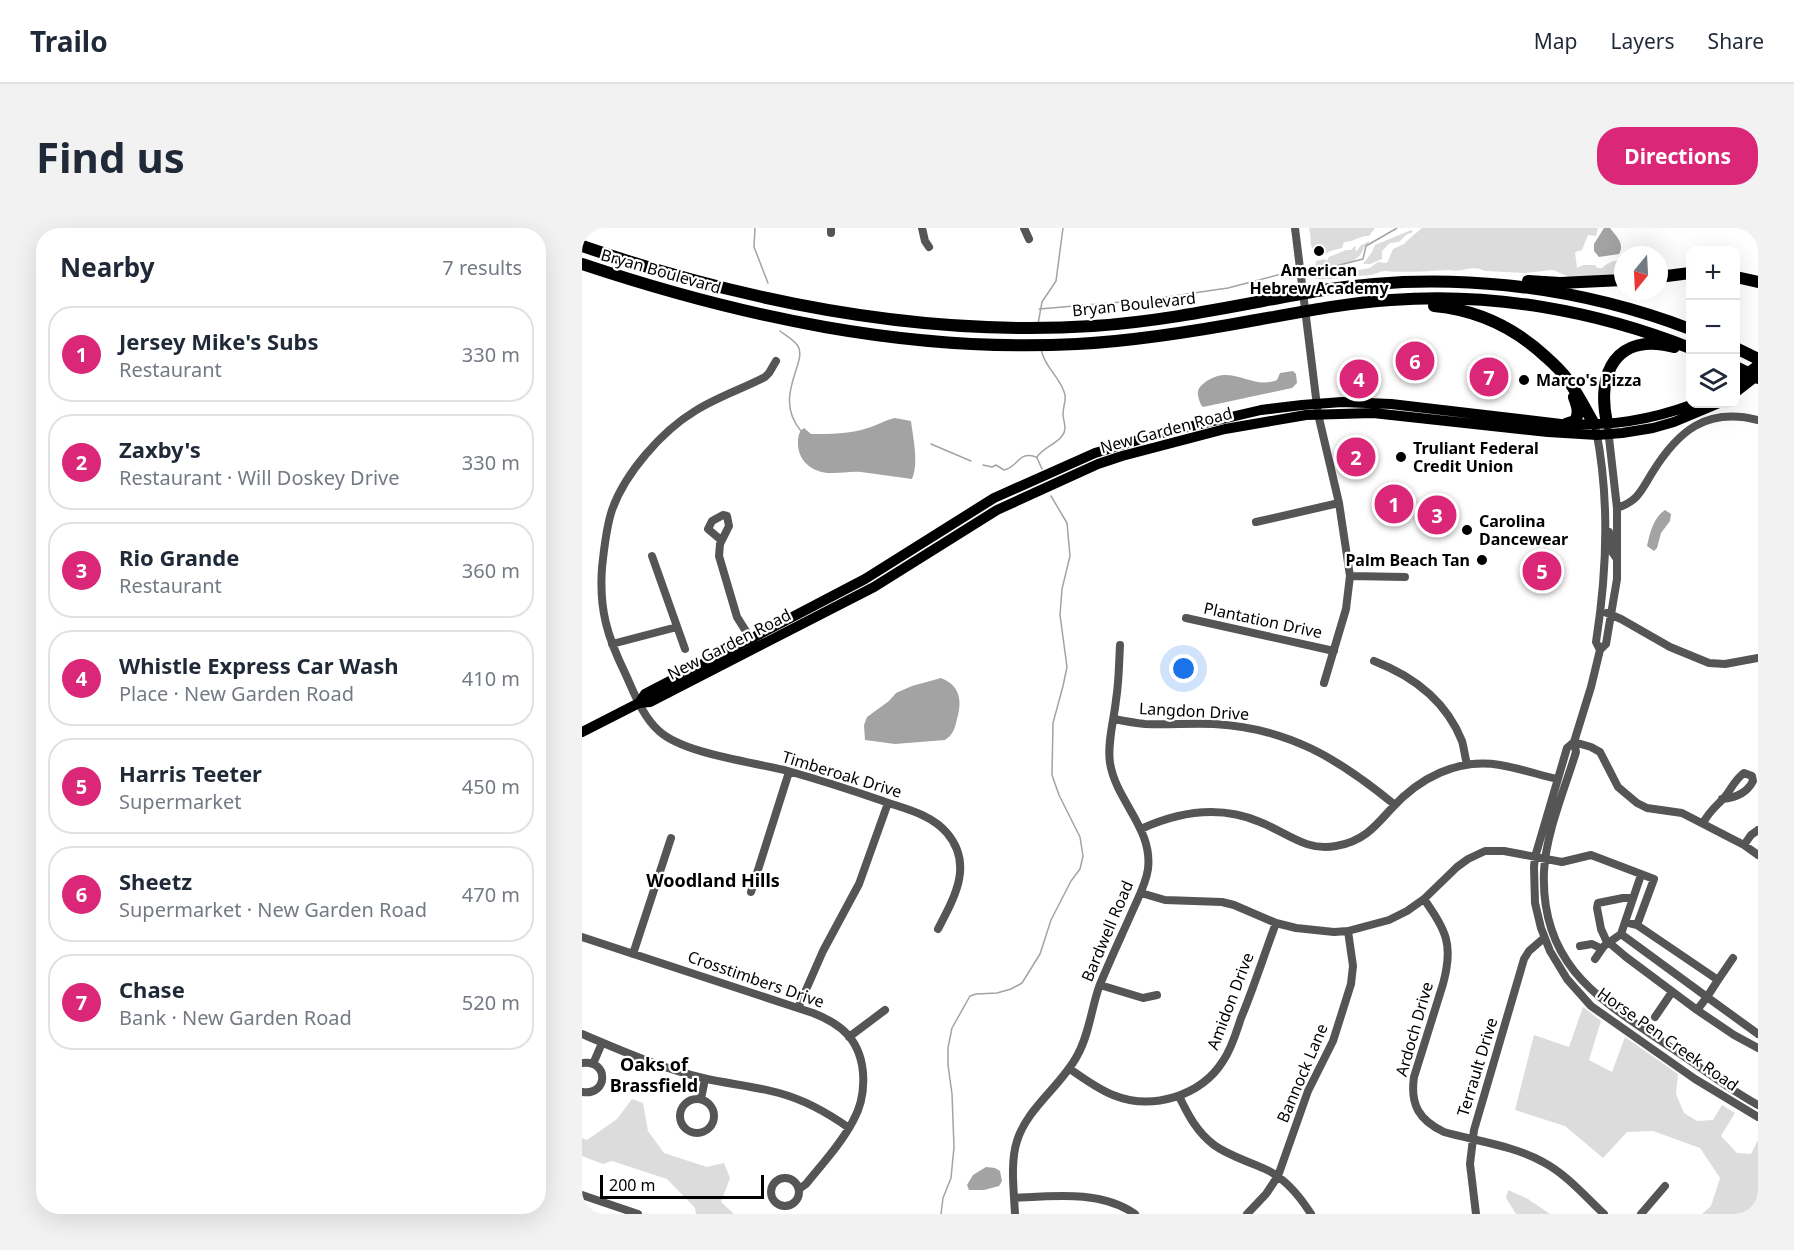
<!DOCTYPE html>
<meta charset="utf-8">
<style>
body{margin:0;font-family:"Noto Sans",sans-serif;background:#f2f2f3;color:#1f2937}
.controls{position:absolute;right:18px;top:18px;display:grid;overflow:hidden;border-radius:12px;box-shadow:0 6px 24px #0002}
.controls button{width:54px;height:54px;display:grid;place-items:center;padding:0;border:0;border-bottom:2px solid #e0e1e3;background:#fff;color:#1f2937;font:30px sans-serif}
.compass{position:absolute;left:1032px;top:18px;width:54px;height:54px;border-radius:50%;background:#fff;box-shadow:0 6px 24px #0002;rotate:198deg}
.scale{position:absolute;left:18px;bottom:15px;width:164px;box-sizing:border-box;padding-left:6px;border:3px solid #000;border-top:0;font-size:16px;line-height:21px;white-space:nowrap;color:#000;-webkit-text-stroke:4px #fff;paint-order:stroke}
.you{position:absolute;left:602px;top:441px;width:21px;height:21px;margin:-15px;border:4px solid #fff;border-radius:50%;background:#1a73e8;box-shadow:0 0 0 9px #1a73e833}
.badge{display:grid;place-items:center;width:39px;height:39px;border-radius:50%;background:#db2777;color:#fff;font-size:20px;font-weight:700}
.pin{position:absolute;translate:-50% -50%;border:3px solid #fff;box-shadow:0 2px 6px #0006}
.list{margin:0;padding:0;list-style:none}
h2{display:flex;justify-content:space-between;align-items:center;height:78px;margin:0;padding:0 24px;font-size:26px}
h2 small{font-size:20px;font-weight:400;color:#747a83}
.list li{display:grid;grid-template-columns:39px 1fr auto;gap:18px;align-items:center;box-sizing:border-box;height:96px;margin:0 12px 12px;padding:0 12px;border:2px solid #e0e1e3;border-radius:24px}
.list b{display:block;font-size:22px;white-space:nowrap}
.list p{margin:0;font-size:20px;white-space:nowrap;color:#747a83}
.list em{font-size:20px;font-style:normal;color:#747a83}
.icon{flex:none;width:33px;height:33px;fill:none;stroke:currentColor;stroke-width:2;stroke-linecap:round;stroke-linejoin:round}
.map{position:relative;flex:none;width:1176px;height:986px;overflow:hidden;border-radius:24px}
header{display:flex;align-items:center;gap:36px;box-sizing:border-box;height:84px;padding:0 30px;background:#fff;border-bottom:2px solid #e0e1e3}
header strong{font-size:28px}
nav{display:flex;gap:33px;margin-inline-start:auto;font-size:21px}
.intro{display:flex;align-items:center;justify-content:space-between;box-sizing:border-box;height:144px;padding:0 36px}
h1{margin:0;font-size:42px}
.button{padding:15px 27px;border-radius:24px;background:#db2777;color:#fff;font-size:21px;font-weight:700}
main{display:flex;gap:36px;padding:0 36px}
aside{flex:1;background:#fff;border-radius:24px;box-shadow:0 6px 24px #0002}
.map>svg:first-child{display:block}
</style>
<header>
<strong>Trailo</strong>
<nav><a>Map</a><a>Layers</a><a>Share</a></nav>
</header>
<div class="intro"><h1>Find us</h1><a class="button">Directions</a></div>
<main>
<aside>
<h2>Nearby<small>7 results</small></h2>
<ul class="list">
<li><span class="badge">1</span><div><b>Jersey Mike's Subs</b><p>Restaurant</p></div><em>330 m</em></li>
<li><span class="badge">2</span><div><b>Zaxby's</b><p>Restaurant · Will Doskey Drive</p></div><em>330 m</em></li>
<li><span class="badge">3</span><div><b>Rio Grande</b><p>Restaurant</p></div><em>360 m</em></li>
<li><span class="badge">4</span><div><b>Whistle Express Car Wash</b><p>Place · New Garden Road</p></div><em>410 m</em></li>
<li><span class="badge">5</span><div><b>Harris Teeter</b><p>Supermarket</p></div><em>450 m</em></li>
<li><span class="badge">6</span><div><b>Sheetz</b><p>Supermarket · New Garden Road</p></div><em>470 m</em></li>
<li><span class="badge">7</span><div><b>Chase</b><p>Bank · New Garden Road</p></div><em>520 m</em></li>
</ul>
</aside>
<div class="map">
<svg width="1176" height="986" viewBox="0 0 1176 986">
<rect width="100%" height="100%" fill="#fff"/>
<path fill="#dcdcdc" d="M 727,0 L 793,0 L 787,8 C 778,7 772,14 762,14 L 760,20 L 748,23 L 739,29 C 724,18 731,15 727,0 Z
M 840,0 L 1016,0 L 1014,8 L 1006,7 L 1000,22 L 993,24 L 995,40 L 1001,37 L 1013,37 L 1015,40 L 1020,40 C 1027,34 1031,32 1041,33 L 1041,46 L 990,50 L 971,42 L 943,45 L 903,43 C 889,36 881,45 868,42 C 847,43 824,45 803,43 C 798,43 794,46 789,47 C 770,48 752,52 733,51 L 737,43 L 757,45 L 788,40 L 796,34 L 805,35 L 811,21 L 822,16 L 828,10 Z
M 829,2 L 831,4 L 824,7 L 817,14 L 808,15 L 800,23 L 800,31 L 788,36 L 781,36 L 790,24 L 793,17 Z
M 787,13 L 787,15 L 782,19 C 778,38 748,39 733,39 L 734,33 L 742,31 L 745,33 L 747,29 L 764,22 L 769,22 L 774,17 L 773,22 L 775,23 L 778,18 Z
M 1001,779 L 1019,793 L 1007,832 L 1030,844 L 1043,809 L 1096,846 L 1094,866 L 1102,885 L 1115,893 L 1131,892 L 1140,877 L 1153,885 L 1139,908 L 1155,925 L 1169,926 L 1176,912 L 1176,986 L 1120,986 L 1129,978 L 1138,950 L 1118,920 L 1071,903 L 1045,904 L 1021,930 L 983,898 L 933,882 L 952,807 L 987,819 Z
M 50,871 L 61,875 L 66,903 L 82,925 L 125,939 L 142,935 L 148,950 L 139,974 L 152,986 L 114,986 L 113,980 L 85,951 L 30,933 L 21,936 L 0,928 L 0,910 L 5,912 L 35,891 Z
M 926,962 L 946,971 L 968,986 L 934,986 L 924,970 Z"/>
<path fill="#a3a3a3" d="M 1022,0 L 1028,0 C 1035,9 1043,16 1037,26 L 1017,29 L 1012,23 L 1012,16 Z
M 711,143 L 714,146 L 715,155 L 710,160 L 621,179 L 619,177 C 616,169 613,162 621,156 C 649,133 668,163 695,152 L 698,145 Z
M 313,190 L 329,193 C 331,210 337,235 330,251 C 313,249 296,246 279,244 C 269,243 261,245 251,245 C 233,246 217,235 216,217 C 216,210 216,204 222,200 L 229,206 C 248,206 268,206 286,200 C 296,197 303,192 313,190 Z
M 1083,282 L 1089,286 L 1088,293 L 1079,305 L 1075,320 L 1072,323 L 1065,318 C 1068,305 1071,290 1083,282 Z
M 359,450 C 379,458 380,473 375,491 C 373,500 371,507 363,512 L 313,516 L 283,512 L 282,497 L 285,489 L 307,473 L 314,465 L 330,458 Z
M 404,939 L 413,940 L 418,943 L 420,953 L 417,958 L 402,962 L 387,962 L 385,957 L 391,947 Z"/>
<g fill="none" stroke-linecap="round" stroke-linejoin="round">
<path stroke="#a3a3a3" stroke-width="1.5" d="M 173,0 L 172,19 L 186,55
M 725,42 L 742,41 L 781,31 L 784,18 L 815,0
M 457,81 L 563,72 L 646,60 L 711,43
M 456,96 L 460,74 L 474,53 L 481,0
M 198,103 C 203,107 212,112 216,118 C 226,135 190,168 219,203
M 349,216 L 389,233
M 455,229 C 462,219 473,217 480,208 C 486,201 481,193 481,186 C 481,179 484,173 483,167 C 480,151 462,139 459,121
M 455,230 L 460,241
M 401,237 L 410,239 L 414,237 L 422,242 C 438,238 435,223 454,229
M 359,986 L 361,970 L 369,950 L 372,919 L 370,866 L 366,837 L 366,820 L 370,800 L 388,768 L 394,766 L 415,765 L 429,761 L 440,755 L 458,726 L 469,692 L 489,653 L 498,641 L 501,628 L 498,609 L 477,567 L 470,547 L 471,495 L 481,458 L 485,439 L 478,387 L 480,361 L 488,328 L 485,295 L 469,268"/>
<path stroke="#555" stroke-width="8" d="M 340,0 L 343,13 L 347,19
M 442,0 L 447,11
M 713,0 L 736,186 L 757,275 L 768,348 L 764,381 L 742,455
M 249,5 L 249,0
M 194,133 L 187,145 L 183,149 C 160,161 135,169 113,183 C 80,203 43,245 30,282 C 24,300 22,321 20,340 C 17,381 25,408 43,445 C 52,464 60,488 77,503 C 102,526 171,534 206,543 C 238,552 269,562 301,573 C 323,581 349,586 365,605 C 392,637 372,670 356,701
M 1026,201 L 1035,280 L 1035,351 L 1024,416 L 1018,422 L 1009,459 L 992,514 L 985,520 L 953,629 L 952,639 L 953,675 L 959,700 L 968,723 L 985,751 L 1009,778 L 1113,851 L 1176,889
M 1014,202 C 1028,272 1025,344 1014,414 L 1018,422
M 1035,280 C 1056,273 1059,263 1070,245 C 1096,203 1124,179 1176,192
M 674,294 L 757,275
M 1027,304 L 1030,324 L 1035,331
M 139,312 L 126,301 L 130,293 L 141,287 L 145,288 L 147,298 L 138,316 L 137,328 L 155,389 L 172,416
M 70,328 L 103,421
M 768,348 L 823,349
M 1025,385 L 1039,391 L 1088,419 L 1127,435 L 1143,436 L 1176,430
M 604,390 L 752,423
M 30,416 L 95,399
M 792,433 C 831,448 864,473 880,513 C 882,520 883,529 885,536
M 532,491 C 542,493 553,495 563,496 C 586,497 609,495 632,496 C 707,500 757,531 813,577
M 992,514 L 994,524 C 983,560 964,605 962,643 C 958,739 1019,772 1088,819 C 1117,838 1145,860 1176,877
M 992,514 L 1009,519 L 1018,524 L 1036,559 L 1055,575 L 1065,580 L 1100,585 L 1162,617 L 1176,627
M 1121,595 C 1127,584 1131,581 1140,572 C 1148,564 1152,552 1162,545 L 1170,548 L 1171,553 C 1165,565 1153,570 1140,571
M 559,601 C 596,584 638,577 678,594 C 704,604 724,624 754,618 C 780,614 792,600 809,581 C 837,550 875,530 918,537 C 937,540 957,547 975,551
M 1162,617 L 1169,607 L 1176,602
M 169,664 L 207,544
M 559,665 L 583,672 L 640,674 L 652,677 L 694,695 L 714,700 L 752,704 L 766,703 L 807,692 L 825,683 L 842,671 L 875,639 L 886,631 L 903,623 L 922,623 L 980,634 L 1009,627 L 1072,651 L 1055,697 L 1136,752 L 1125,769 L 1176,806
M 842,671 C 864,703 872,716 861,756 L 832,849 C 828,877 837,892 862,904 C 894,913 933,918 961,934 C 984,946 1003,968 1022,986
M 1043,694 L 1059,647
M 1039,706 L 1125,769 L 1115,782 L 1044,729 L 1024,712 L 1019,701 L 1015,680 L 1016,675 L 1041,670 L 1051,670
M 0,709 L 231,785 C 244,790 256,796 266,807 C 286,830 285,868 271,893 C 259,916 240,936 224,956 L 217,961
M 998,718 L 1010,716 L 1020,721
M 51,726 L 89,610
M 1013,731 L 1022,718 L 1039,706 L 1043,694 L 1055,697
M 1136,752 L 1151,730
M 518,757 L 561,770 L 575,767
M 216,780 L 241,723 L 277,656 L 306,575
M 1115,782 L 1152,807 L 1176,820
M 1073,789 L 1090,764
M 0,806 C 40,823 79,840 121,850 C 146,856 172,858 197,865 C 223,872 246,885 267,900
M 267,809 L 303,782
M 0,835 C 27,831 27,868 0,864
M 11,836 L 20,815
M 488,841 C 502,851 516,861 531,867 C 570,883 619,868 641,833 C 650,820 654,805 659,790 C 672,759 682,727 694,695
M 597,868 C 606,887 615,904 632,917 C 647,928 666,933 683,941 C 703,950 717,967 729,986
M 119,871 L 123,851
M98 888a17 17 0 1 1 34 0a17 17 0 1 1-34 0Z
M189 964a14 14 0 1 1 28 0a14 14 0 1 1-28 0Z
M 0,967 L 56,986
M 432,970 C 471,968 519,962 553,986
M 433,986 C 432,964 428,934 435,913 C 445,880 479,858 495,828 C 507,807 509,782 517,759 C 527,734 539,709 550,684 C 556,670 564,656 566,641 C 571,600 534,573 528,535 C 525,515 532,492 534,472 C 537,454 537,435 538,417
M 665,986 L 684,966 L 696,948 L 726,863 L 751,813 L 769,756 L 771,738 L 766,703
M 894,986 L 888,936 L 892,902 L 942,731 L 947,723 L 962,710
M 1059,986 L 1083,958"/>
<path stroke="#000" stroke-width="10" d="M 1154,153 L 1176,137
M 1154,164 L 1176,147
M 57,475 L 63,466 L 283,351 L 412,270 L 513,225 L 576,206 L 679,182 L 720,177 L 760,174 L 809,176 L 979,196 C 1029,198 1066,193 1112,176
M 0,504 L 57,475 L 68,474 L 292,359 L 415,282 L 516,236 L 540,228 L 643,201 L 724,187 L 791,185 L 966,204 L 1015,207 L 1040,205 L 1071,200 L 1092,194 L 1135,176"/>
<path stroke="#000" stroke-width="12" d="M 0,18 C 164,74 338,109 511,98 C 587,93 661,76 735,63 C 860,42 990,56 1108,101
M 0,36 C 159,89 327,125 495,116 C 555,113 615,103 674,92 C 719,84 764,75 809,72 C 910,64 1015,83 1108,120
M 1077,49 L 1108,45
M 1154,49 L 1176,54
M 946,53 L 978,55 L 1041,52
M 852,78 C 896,82 932,99 964,129 C 972,136 980,144 986,152 C 996,166 1004,182 1012,196
M 1154,120 L 1176,131
M 1154,139 L 1176,150
M 1025,195 C 1014,145 1034,104 1092,119
M 984,196 L 993,193 C 998,184 995,178 992,169"/>
</g>
<g fill="#000" stroke="#fff" stroke-width="2">
<circle cx="737" cy="23" r="6"/>
<circle cx="942" cy="152" r="6"/>
<circle cx="819" cy="229" r="6"/>
<circle cx="885" cy="302" r="6"/>
<circle cx="900" cy="332" r="6"/>
</g>
<g text-anchor="middle" dominant-baseline="central" stroke-width="4.5" stroke-linejoin="round" paint-order="stroke">
<g font-size="16" font-weight="bold" fill="#000" stroke="#fff" text-anchor="start">
<text x="737" y="42" text-anchor="middle">American<tspan x="737" dy="18">Hebrew Academy</tspan></text>
<text x="954" y="152">Marco's Pizza</text>
<text x="831" y="220">Truliant Federal<tspan x="831" dy="18">Credit Union</tspan></text>
<text x="897" y="293">Carolina<tspan x="897" dy="18">Dancewear</tspan></text>
<text x="888" y="332" text-anchor="end">Palm Beach Tan</text>
</g>
<g font-size="16" fill="#000" stroke="#fff">
<text transform="translate(79 43) rotate(16)">Bryan Boulevard</text>
<text transform="translate(552 76) rotate(-6)">Bryan Boulevard</text>
<text transform="translate(584 202) rotate(-15)">New Garden Road</text>
<text transform="translate(681 392) rotate(12)">Plantation Drive</text>
<text transform="translate(147 416) rotate(-27)">New Garden Road</text>
<text transform="translate(612 483) rotate(3)">Langdon Drive</text>
<text transform="translate(260 546) rotate(17)">Timberoak Drive</text>
<text transform="translate(525 703) rotate(-67)">Bardwell Road</text>
<text transform="translate(174 751) rotate(19)">Crosstimbers Drive</text>
<text transform="translate(648 773) rotate(-69)">Amidon Drive</text>
<text transform="translate(832 801) rotate(-74)">Ardoch Drive</text>
<text transform="translate(1086 811) rotate(35)">Horse Pen Creek Road</text>
<text transform="translate(895 839) rotate(-73)">Terrault Drive</text>
<text transform="translate(720 845) rotate(-67)">Bannock Lane</text>
</g>
<g font-size="18" font-weight="bold" fill="#000" stroke="#fff">
<text x="131" y="652">Woodland Hills</text>
<text x="72" y="836">Oaks of<tspan x="72" dy="21">Brassfield</tspan></text>
</g>
</g>
</svg>
<div class="controls">
<button>+</button>
<button>−</button>
<button><svg class="icon" aria-label="layers" viewBox="0 0 24 24"><path d="M12 4l9 5-9 5-9-5zM3 14l9 5 9-5"/></svg></button>
</div>
<svg class="compass" viewBox="-18 -18 36 36"><path d="M0-13l5 13h-10z" fill="#e53935"/><path d="M0 13l5-13h-10z" fill="#747a83"/></svg>
<div class="scale">200 m</div>
<div class="you"></div>
<div class="pin badge" style="left:812px;top:276px">1</div>
<div class="pin badge" style="left:774px;top:229px">2</div>
<div class="pin badge" style="left:855px;top:287px">3</div>
<div class="pin badge" style="left:777px;top:151px">4</div>
<div class="pin badge" style="left:960px;top:343px">5</div>
<div class="pin badge" style="left:833px;top:133px">6</div>
<div class="pin badge" style="left:907px;top:149px">7</div>
</div>
</main>
